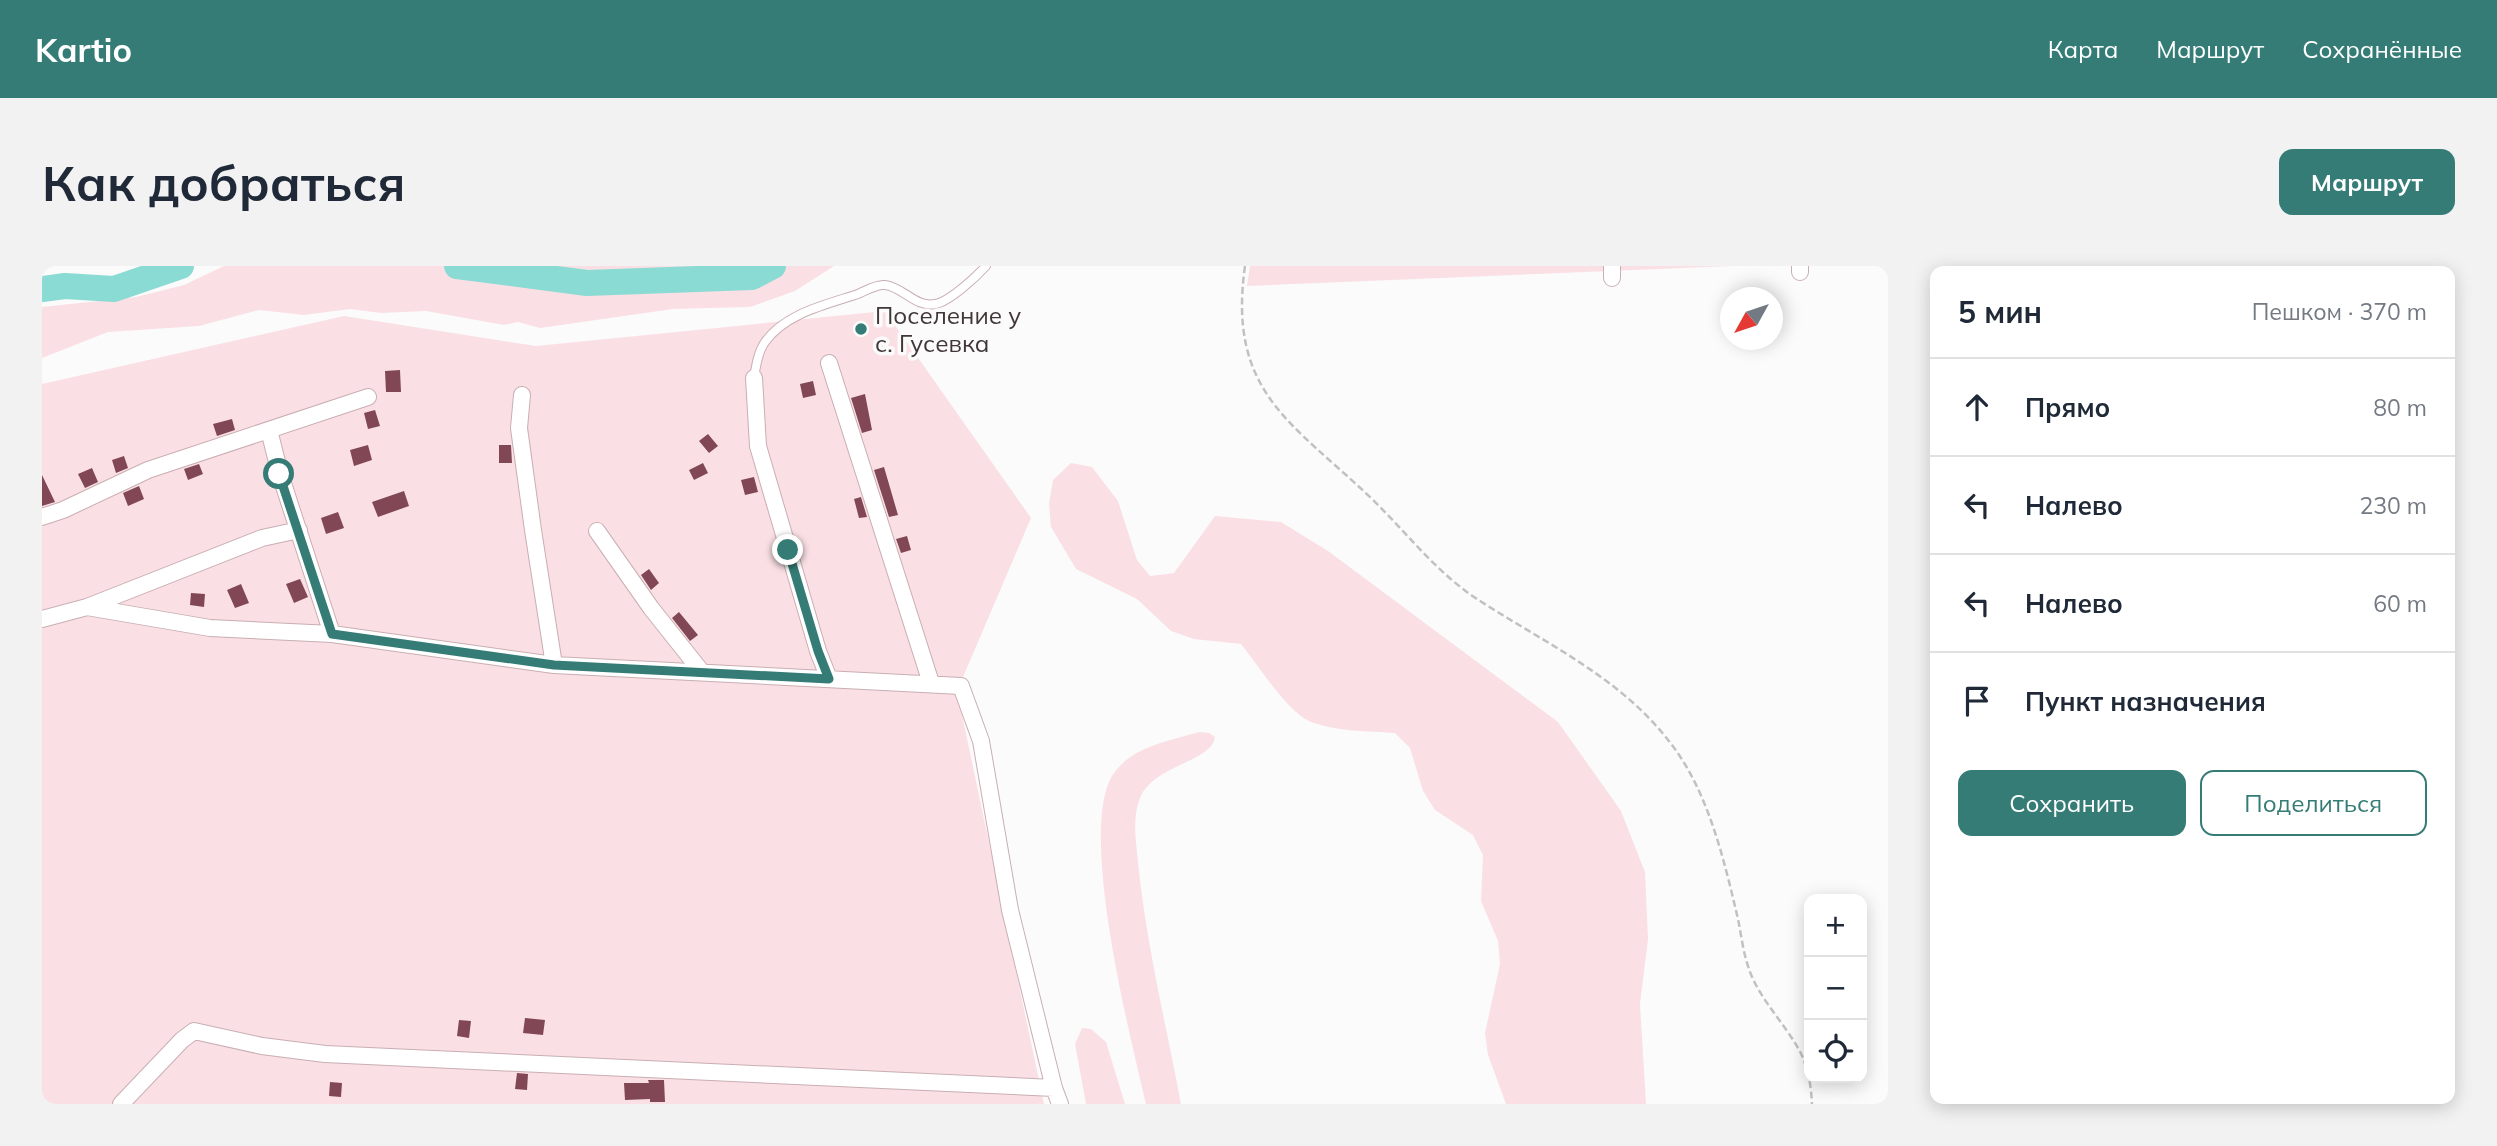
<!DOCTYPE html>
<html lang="ru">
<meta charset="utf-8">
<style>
body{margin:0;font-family:Mulish,sans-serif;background:#f2f2f3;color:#1f2937}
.controls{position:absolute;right:21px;bottom:21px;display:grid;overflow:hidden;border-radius:14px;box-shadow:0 4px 18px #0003}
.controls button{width:63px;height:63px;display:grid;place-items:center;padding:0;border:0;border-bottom:2px solid #e0e1e3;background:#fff;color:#1f2937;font:35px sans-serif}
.compass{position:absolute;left:1678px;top:21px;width:63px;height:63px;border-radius:50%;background:#fff;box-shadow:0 4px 18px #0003;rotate:230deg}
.stop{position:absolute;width:21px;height:21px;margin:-16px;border:5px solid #357c76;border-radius:50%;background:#fff}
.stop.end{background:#357c76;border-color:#fff;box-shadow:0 2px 7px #0008}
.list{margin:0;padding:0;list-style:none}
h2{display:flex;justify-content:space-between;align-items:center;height:91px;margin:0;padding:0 28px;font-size:30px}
h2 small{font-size:23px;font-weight:400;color:#747a83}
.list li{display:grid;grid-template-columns:46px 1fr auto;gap:21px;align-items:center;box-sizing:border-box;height:98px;padding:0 28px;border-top:2px solid #e0e1e3}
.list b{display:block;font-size:26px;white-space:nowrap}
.list em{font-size:23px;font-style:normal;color:#747a83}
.actions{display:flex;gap:14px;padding:21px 28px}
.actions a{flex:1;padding:16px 0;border:2px solid #357c76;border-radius:14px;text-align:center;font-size:24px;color:#357c76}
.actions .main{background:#357c76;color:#fff}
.icon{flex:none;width:38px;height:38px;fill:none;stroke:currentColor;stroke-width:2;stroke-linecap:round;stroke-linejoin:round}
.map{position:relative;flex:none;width:1846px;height:838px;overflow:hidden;border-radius:14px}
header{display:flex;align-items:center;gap:42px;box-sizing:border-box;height:98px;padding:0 35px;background:#357c76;color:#fff}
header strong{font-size:33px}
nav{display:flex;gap:38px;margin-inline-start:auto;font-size:24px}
.intro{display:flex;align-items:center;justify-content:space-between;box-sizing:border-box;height:168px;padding:0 42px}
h1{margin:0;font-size:49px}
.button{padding:18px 32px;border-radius:14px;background:#357c76;color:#fff;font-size:24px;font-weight:700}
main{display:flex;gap:42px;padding:0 42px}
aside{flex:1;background:#fff;border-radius:14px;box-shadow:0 4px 18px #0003}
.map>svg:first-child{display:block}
</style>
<header>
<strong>Kartio</strong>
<nav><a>Карта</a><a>Маршрут</a><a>Сохранённые</a></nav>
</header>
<div class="intro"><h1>Как добраться</h1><a class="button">Маршрут</a></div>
<main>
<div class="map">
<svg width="1846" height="838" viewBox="0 0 1846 838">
<rect width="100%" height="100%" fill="#fbfbfb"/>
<path fill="#fae0e5" d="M 182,0 L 792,0 L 753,25 L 708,41 L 631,43 L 498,62 L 476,56 L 462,59 L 384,45 L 339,47 L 308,43 L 262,49 L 217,44 L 157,60 L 66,66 L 0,92 L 0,41 L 94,31 L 142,19 Z
M 1208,0 L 1689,0 L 1205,20 Z
M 843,45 L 989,252 L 915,425 L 1002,838 L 0,838 L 0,118 L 302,50 L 494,80 Z
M 1029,197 L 1050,201 L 1076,235 L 1095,294 L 1108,310 L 1132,307 L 1173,250 L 1239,256 L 1286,285 L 1516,456 L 1579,545 L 1603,606 L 1606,673 L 1598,738 L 1604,838 L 1464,838 L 1446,789 L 1443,767 L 1458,698 L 1456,675 L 1439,635 L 1441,589 L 1431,569 L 1393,544 L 1381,525 L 1368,482 L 1353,467 C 1325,465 1294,466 1267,455 C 1245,445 1215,398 1199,378 L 1152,373 L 1129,365 L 1095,333 L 1034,303 L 1009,261 L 1007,238 L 1011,214 Z
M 1157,466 L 1167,467 L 1173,471 C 1170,496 1111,499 1098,532 C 1090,552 1094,575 1096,596 C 1104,677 1124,758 1139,838 L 1104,838 C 1089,773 1034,560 1072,507 C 1091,480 1128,475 1157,466 Z
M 1040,762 L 1049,763 L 1064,776 L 1083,838 L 1044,838 L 1033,778 Z"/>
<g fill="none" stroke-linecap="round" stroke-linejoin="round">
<path stroke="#8adbd3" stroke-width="26" d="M 415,0 L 545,17 L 710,11 L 731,0
M 0,23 L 23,20 L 72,23 L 139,0"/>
</g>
<path fill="#814754" d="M 358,104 L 359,126 L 344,126 L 343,105 Z
M 771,115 L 774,129 L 761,132 L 758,118 Z
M 823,128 L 830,164 L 820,167 L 809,132 Z
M 333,144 L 338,160 L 326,163 L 322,147 Z
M 190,153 L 193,164 L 175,170 L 171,158 Z
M 666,168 L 676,180 L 667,187 L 657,175 Z
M 326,179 L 330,194 L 312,200 L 308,184 Z
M 457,179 L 469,179 L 470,197 L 457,197 Z
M 82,190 L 86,202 L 74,207 L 70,194 Z
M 661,197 L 666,207 L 652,214 L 647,204 Z
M 157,198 L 161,208 L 146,214 L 142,203 Z
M 842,201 L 856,249 L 847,251 L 832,204 Z
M 50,202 L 56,216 L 43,222 L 36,208 Z
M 0,209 L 13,236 L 0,240 Z
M 712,211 L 716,226 L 703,229 L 699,214 Z
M 97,220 L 102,233 L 86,240 L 81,227 Z
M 362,225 L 367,240 L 336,251 L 330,236 Z
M 819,231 L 825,251 L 817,252 L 812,233 Z
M 296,246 L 302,262 L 284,268 L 279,252 Z
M 865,270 L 869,284 L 859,287 L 854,273 Z
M 607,303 L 617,317 L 609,324 L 599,309 Z
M 258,313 L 266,331 L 252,337 L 244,318 Z
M 199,318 L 207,337 L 193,342 L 185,324 Z
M 149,327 L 163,328 L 162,341 L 148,339 Z
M 637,346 L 656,369 L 648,375 L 630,352 Z
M 483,752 L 503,754 L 501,769 L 481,767 Z
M 417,754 L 429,755 L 427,772 L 415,770 Z
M 475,807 L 486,808 L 485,824 L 473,823 Z
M 606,814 L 622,814 L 623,836 L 608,836 L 608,833 L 583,834 L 582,817 L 607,817 Z
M 288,816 L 300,817 L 299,831 L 287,830 Z"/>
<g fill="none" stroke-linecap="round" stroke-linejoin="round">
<g stroke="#c9aeb2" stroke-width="10">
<path id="lane" d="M 712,112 C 714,100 716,86 723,76 C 743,48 782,39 813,29 C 822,26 833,18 843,19 C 861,21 874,42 893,38 C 907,36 934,11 944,0"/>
</g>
<g stroke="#c9aeb2" stroke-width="18">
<path id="street" d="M 1570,0 L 1570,12
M 1758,0 L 1758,6
M 787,97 L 889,417
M 712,112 L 716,180 L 776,385 L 787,413
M 480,129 L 477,162 L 491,264 L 512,399
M 227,164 L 238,208 L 290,368
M 0,251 L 21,244 L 106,204 L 326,131
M 555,265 L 609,342 L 659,405
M 45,341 L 168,362 L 290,368 L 512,399 L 919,420 L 939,475 L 968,644 L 1012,822 L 1018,838
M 0,353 L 45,341 L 220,272 L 257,264
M 79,838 L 140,774 L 152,765 L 220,780 L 283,788 L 1012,822"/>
</g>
<path stroke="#c3c0c0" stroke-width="2.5" stroke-dasharray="7 3.5" stroke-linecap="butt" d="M 1203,0 C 1185,127 1251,157 1330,233 C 1365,267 1394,306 1435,333 C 1504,378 1579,411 1630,479 C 1667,528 1682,594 1696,653 C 1699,668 1701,685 1706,700 C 1715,730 1740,754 1756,782 C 1766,799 1769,819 1770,838"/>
<use href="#lane" stroke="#fff" stroke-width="8"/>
<use href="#street" stroke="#fff" stroke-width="16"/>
</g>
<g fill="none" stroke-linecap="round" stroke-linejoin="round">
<path stroke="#357c76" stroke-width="9" d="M 237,208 L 290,368 L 512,399 L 787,413 L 776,385 L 746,284"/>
</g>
<circle fill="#357c76" stroke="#fbfbfb" stroke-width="2.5" cx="819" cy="63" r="7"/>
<g text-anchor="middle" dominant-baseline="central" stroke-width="7" stroke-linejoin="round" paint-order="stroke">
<g font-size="24" fill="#413638" stroke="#fbfbfb" text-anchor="start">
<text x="833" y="49">Поселение у<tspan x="833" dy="28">с. Гусевка</tspan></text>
</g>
</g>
</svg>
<div class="controls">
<button>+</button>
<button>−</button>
<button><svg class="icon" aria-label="locate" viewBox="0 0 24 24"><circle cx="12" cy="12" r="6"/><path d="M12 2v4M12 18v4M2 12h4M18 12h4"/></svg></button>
</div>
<svg class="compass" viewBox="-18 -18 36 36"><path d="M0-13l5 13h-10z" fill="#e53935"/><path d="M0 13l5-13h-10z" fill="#747a83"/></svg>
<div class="stop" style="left:237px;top:208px"></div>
<div class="stop end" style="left:746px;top:284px"></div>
</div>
<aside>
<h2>5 мин<small>Пешком · 370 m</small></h2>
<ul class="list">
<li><svg class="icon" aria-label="ahead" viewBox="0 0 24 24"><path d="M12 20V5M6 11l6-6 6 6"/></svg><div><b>Прямо</b></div><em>80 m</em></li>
<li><svg class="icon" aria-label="left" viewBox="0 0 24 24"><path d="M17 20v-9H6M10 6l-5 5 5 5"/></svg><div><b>Налево</b></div><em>230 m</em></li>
<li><svg class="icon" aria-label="left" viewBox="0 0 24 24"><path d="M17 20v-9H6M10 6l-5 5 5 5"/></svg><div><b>Налево</b></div><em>60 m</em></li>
<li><svg class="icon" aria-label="arrive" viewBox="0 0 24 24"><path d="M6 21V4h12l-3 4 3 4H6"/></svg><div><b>Пункт назначения</b></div></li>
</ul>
<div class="actions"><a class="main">Сохранить</a><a>Поделиться</a></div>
</aside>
</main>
